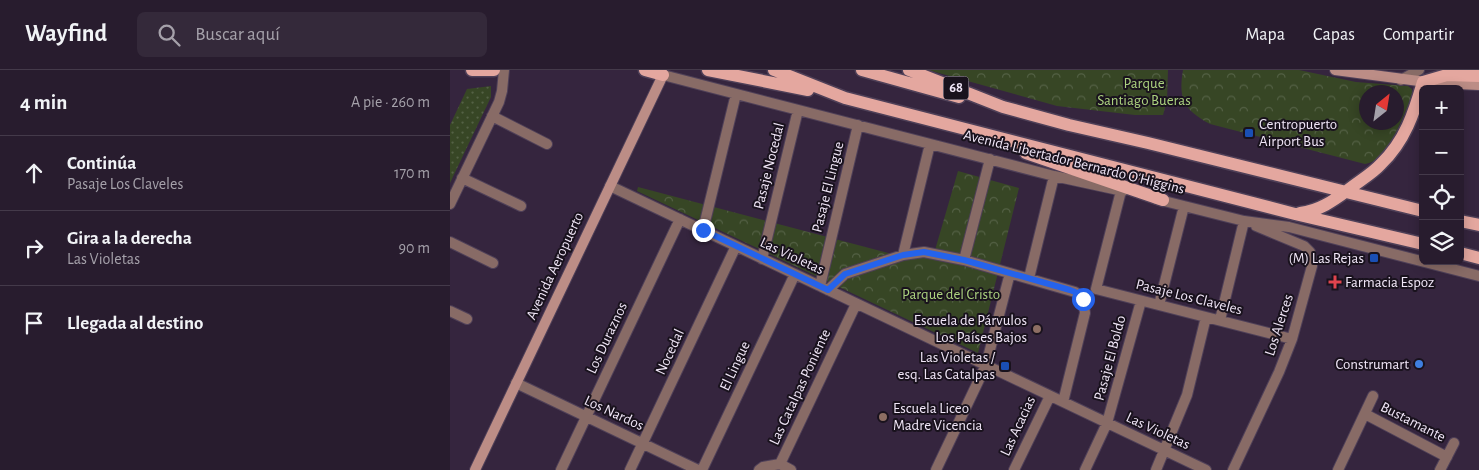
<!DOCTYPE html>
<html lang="es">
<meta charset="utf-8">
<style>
body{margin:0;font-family:"Alegreya Sans",sans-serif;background:#34293a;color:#f1f3f6}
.controls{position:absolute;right:15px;top:15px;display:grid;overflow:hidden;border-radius:8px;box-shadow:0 2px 12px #0003}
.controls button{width:45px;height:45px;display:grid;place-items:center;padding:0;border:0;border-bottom:1px solid #443a4a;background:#281c2e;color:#f1f3f6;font:25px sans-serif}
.compass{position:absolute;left:909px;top:15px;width:45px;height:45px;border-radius:50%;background:#281c2e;box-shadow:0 2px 12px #0003;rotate:30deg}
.stop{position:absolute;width:15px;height:15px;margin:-11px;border:4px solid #2563eb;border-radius:50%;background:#fff}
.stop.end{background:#2563eb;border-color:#fff;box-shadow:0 1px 5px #0008}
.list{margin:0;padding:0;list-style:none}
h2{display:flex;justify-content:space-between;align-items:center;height:65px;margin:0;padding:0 20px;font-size:21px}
h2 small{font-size:16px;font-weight:400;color:#a5a1aa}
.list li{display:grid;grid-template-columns:32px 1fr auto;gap:15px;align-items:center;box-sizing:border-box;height:75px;padding:0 20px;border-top:1px solid #443a4a}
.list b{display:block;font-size:19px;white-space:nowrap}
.list p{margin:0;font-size:16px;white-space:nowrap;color:#a5a1aa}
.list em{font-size:16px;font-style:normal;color:#a5a1aa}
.icon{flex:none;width:28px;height:28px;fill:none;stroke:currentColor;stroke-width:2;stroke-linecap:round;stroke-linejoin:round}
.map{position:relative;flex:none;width:1029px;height:400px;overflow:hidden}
header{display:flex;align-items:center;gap:30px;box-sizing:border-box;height:70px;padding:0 25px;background:#281c2e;border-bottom:1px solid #443a4a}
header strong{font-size:24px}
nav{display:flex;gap:28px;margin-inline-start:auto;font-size:18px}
.search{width:350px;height:45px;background:#34293a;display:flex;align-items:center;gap:12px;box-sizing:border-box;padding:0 18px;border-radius:8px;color:#a5a1aa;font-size:19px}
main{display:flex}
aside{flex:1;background:#281c2e}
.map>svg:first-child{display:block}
</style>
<header>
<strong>Wayfind</strong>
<div class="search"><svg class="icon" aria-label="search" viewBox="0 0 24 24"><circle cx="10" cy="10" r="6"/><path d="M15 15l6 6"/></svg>Buscar aquí</div>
<nav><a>Mapa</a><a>Capas</a><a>Compartir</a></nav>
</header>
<main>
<aside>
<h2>4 min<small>A pie · 260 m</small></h2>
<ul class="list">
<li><svg class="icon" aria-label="ahead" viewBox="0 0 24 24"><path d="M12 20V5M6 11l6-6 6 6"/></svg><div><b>Continúa</b><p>Pasaje Los Claveles</p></div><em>170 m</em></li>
<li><svg class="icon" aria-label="right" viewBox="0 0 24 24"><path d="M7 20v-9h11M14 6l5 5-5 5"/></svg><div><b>Gira a la derecha</b><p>Las Violetas</p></div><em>90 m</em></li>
<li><svg class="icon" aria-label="arrive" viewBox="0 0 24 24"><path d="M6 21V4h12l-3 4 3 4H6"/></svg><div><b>Llegada al destino</b></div></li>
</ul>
</aside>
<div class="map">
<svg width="1029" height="400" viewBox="0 0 1029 400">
<defs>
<pattern id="grass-dots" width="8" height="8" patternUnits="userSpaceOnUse" patternTransform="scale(1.25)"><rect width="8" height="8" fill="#374625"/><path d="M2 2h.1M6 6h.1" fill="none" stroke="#546145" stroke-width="1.8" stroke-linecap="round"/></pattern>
<pattern id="forest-crowns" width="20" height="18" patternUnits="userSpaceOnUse" patternTransform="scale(1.25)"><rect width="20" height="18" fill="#374625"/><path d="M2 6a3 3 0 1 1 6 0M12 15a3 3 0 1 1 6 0" fill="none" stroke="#546145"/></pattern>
</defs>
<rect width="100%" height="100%" fill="#35253e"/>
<path fill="url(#grass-dots)" d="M 41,16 L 41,27 L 0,113 L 0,55 L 17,19 Z"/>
<path fill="url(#forest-crowns)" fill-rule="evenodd" d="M 478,0 L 718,0 L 717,31 L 713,45 L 685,45 L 607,36 Z
M 733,0 L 849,0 L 906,12 L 958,16 L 962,19 L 962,27 C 953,45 938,92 915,94 L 760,54 C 734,40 728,29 733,0 ZM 916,22 L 946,22 L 946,52 L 916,52 Z
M 508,101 L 569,118 L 528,283 L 187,121 L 188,117 L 442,184 L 483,187 Z"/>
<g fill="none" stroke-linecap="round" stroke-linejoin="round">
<g stroke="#4f4058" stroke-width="12">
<path id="street" d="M 213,5 L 604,106 L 673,121
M 951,10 L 969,0
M 42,46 L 97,74
M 12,108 L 71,136
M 160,116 L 756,400
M 706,129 L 794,151 L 839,157 L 1029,206
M 0,134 L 49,32 L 52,21 L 54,0
M 253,160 L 286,24
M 0,172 L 43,193
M 453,185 L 480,74
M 312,189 L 348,40
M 514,190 L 540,89
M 579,208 L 604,106
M 370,216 L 408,55
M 646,219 L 842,269
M 646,219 L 671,121
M 378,220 L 395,204 L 453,185 L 474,182 L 514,190 L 625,222 L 633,229 L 635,243 L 613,332
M 709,235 L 734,136
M 0,241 L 17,249
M 770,250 L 794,151
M 66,313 L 248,400
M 915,344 L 997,387
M 330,394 L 406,234
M 330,394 L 341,400
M 111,400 L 230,149
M 180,400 L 286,176
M 252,400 L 345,204
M 309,400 L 313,397 L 330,394
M 486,400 L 536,295 L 560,203
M 564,400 L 600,326
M 635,400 L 657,353 L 691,231
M 706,400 L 737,325 L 756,247
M 783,400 L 829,302 L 842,269 L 862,196 L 860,182 L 854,176 L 806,156
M 888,400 L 923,326
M 990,400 L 1004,373"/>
</g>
<g stroke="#4f4058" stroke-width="12">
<path id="secondary" d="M 885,0 L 984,13 L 1029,15
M 25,400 L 213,5"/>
</g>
<g stroke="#4f4058" stroke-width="15">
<path id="primary" d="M 22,0 L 44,0
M 195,0 L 213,5
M 258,0 L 358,20
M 324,0 L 395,28 L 845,144 L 973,174
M 412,0 L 509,27
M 459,0 L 553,37 L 619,55 L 698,73 L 973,141
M 576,83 L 713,130
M 850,143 C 869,141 883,131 898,120 C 909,111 922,104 931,94 C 955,71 964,43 973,12 L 997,5 L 1029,6
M 1010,151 L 1029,155
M 1010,183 L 1029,188"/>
</g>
<use href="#street" stroke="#886b66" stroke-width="10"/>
<use href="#secondary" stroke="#bc8d86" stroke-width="10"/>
<use href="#primary" stroke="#e4a79f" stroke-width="12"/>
</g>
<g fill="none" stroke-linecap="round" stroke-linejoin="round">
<path stroke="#2563eb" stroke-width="6" d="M 253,160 L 378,220 L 395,204 L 453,185 L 474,182 L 514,190 L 620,220 L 625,222 L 633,229"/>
</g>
<g fill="#1a4fb4" stroke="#19121d" stroke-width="2">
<rect x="794" y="58" width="10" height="10" rx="2.5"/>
<rect x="919" y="183" width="10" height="10" rx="2.5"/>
<rect x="550" y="291" width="10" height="10" rx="2.5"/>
</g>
<path fill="#e0444e" stroke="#19121d" stroke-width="2" d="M882.5 204.5h5v5h5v5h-5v5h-5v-5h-5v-5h5z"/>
<g fill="#8d6e63" stroke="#19121d" stroke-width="2">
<circle cx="587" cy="259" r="5"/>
<circle cx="433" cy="347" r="5"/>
</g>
<circle fill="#3f7fe0" stroke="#19121d" stroke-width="2" cx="969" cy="294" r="5"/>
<g text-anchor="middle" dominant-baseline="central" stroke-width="4" stroke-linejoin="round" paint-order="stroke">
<rect fill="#19121d" stroke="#b0a6b6" stroke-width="1" x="493.5" y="6.5" width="25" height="23" rx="4"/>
<g font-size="14" font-weight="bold" fill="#f0e6f7">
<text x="506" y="18">68</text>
</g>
<g font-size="15" fill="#acd27f" stroke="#19121d">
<text x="694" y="13">Parque<tspan x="694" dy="17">Santiago Bueras</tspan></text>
<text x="501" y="224">Parque del Cristo</text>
</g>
<g font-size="15" fill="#f0e6f7" stroke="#19121d" text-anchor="end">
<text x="809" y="54" text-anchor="start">Centropuerto<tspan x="809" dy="17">Airport Bus</tspan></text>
<text x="914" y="188">(M) Las Rejas</text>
<text x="895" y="212" text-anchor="start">Farmacia Espoz</text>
<text x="577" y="250">Escuela de Párvulos<tspan x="577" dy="17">Los Países Bajos</tspan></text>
<text x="545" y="287">Las Violetas /<tspan x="545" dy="17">esq. Las Catalpas</tspan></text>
<text x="959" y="294">Construmart</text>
<text x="443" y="338" text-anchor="start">Escuela Liceo<tspan x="443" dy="17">Madre Vicencia</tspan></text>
</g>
<g font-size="15" fill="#f0e6f7" stroke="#19121d">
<text transform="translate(624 92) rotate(14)">Avenida Libertador Bernardo O'Higgins</text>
<text transform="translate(319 96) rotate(-76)">Pasaje Nocedal</text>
<text transform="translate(378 117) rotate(-76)">Pasaje El Lingue</text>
<text transform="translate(342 186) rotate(25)">Las Violetas</text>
<text transform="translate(105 196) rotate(-65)">Avenida Aeropuerto</text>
<text transform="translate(739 227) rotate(14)">Pasaje Los Claveles</text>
<text transform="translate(829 255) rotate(-72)">Los Alerces</text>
<text transform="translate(157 268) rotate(-65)">Los Duraznos</text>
<text transform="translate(220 282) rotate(-65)">Nocedal</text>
<text transform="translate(660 288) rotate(-75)">Pasaje El Boldo</text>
<text transform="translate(285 296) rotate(-65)">El Lingue</text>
<text transform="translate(350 317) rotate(-65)">Las Catalpas Poniente</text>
<text transform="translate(164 343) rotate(25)">Los Nardos</text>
<text transform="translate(963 352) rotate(27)">Bustamante</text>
<text transform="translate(568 356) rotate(-65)">Las Acacias</text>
<text transform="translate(708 361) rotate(25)">Las Violetas</text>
</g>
</g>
</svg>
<div class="controls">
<button>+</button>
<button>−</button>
<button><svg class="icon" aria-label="locate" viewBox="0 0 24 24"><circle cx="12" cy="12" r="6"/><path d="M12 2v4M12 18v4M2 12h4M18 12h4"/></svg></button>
<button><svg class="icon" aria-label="layers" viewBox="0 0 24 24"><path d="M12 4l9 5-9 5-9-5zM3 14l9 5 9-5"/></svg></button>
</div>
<svg class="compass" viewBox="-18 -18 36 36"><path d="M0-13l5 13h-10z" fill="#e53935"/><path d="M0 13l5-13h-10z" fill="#a5a1aa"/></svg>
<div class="stop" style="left:633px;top:229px"></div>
<div class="stop end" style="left:253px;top:160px"></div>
</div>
</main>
